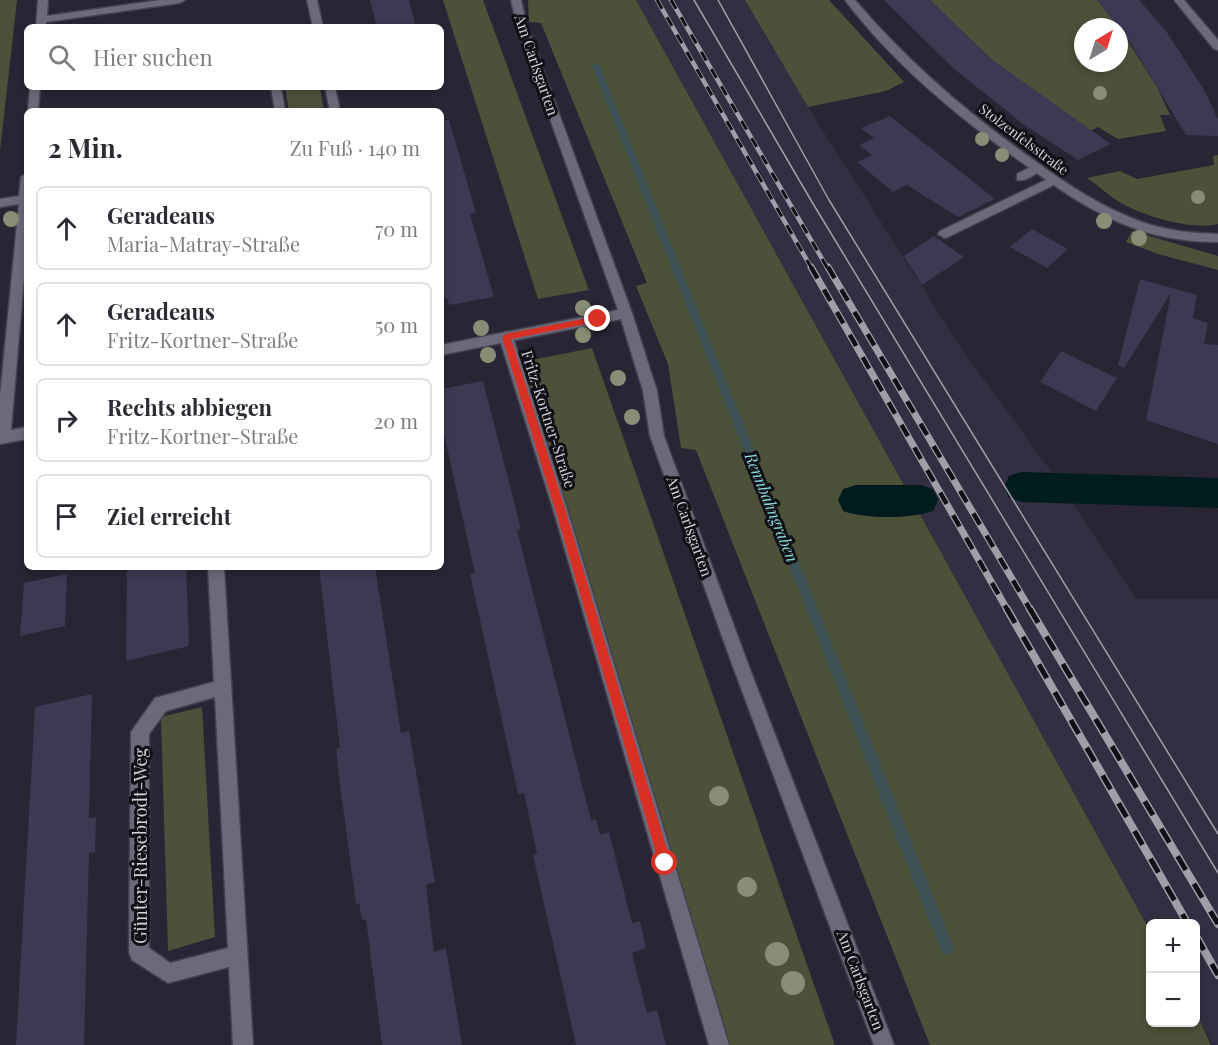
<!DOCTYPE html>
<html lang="de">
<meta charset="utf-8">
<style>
body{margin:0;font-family:"Playfair Display",serif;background:#f7f7f7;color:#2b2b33}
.controls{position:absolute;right:18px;bottom:18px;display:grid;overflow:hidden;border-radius:9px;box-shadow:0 3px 9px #0003}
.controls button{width:54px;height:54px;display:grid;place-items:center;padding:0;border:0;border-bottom:2px solid #e1e1e2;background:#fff;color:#2b2b33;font:30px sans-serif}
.compass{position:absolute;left:1074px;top:18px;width:54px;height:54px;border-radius:50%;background:#fff;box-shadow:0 3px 9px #0003;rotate:38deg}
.stop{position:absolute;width:18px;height:18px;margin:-14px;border:4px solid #d93025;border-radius:50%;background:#fff}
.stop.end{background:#d93025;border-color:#fff;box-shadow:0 2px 6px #0008}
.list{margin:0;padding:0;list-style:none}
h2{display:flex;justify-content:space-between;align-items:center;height:78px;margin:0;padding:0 24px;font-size:26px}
h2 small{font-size:20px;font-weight:400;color:#7c7c81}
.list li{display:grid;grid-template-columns:39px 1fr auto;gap:18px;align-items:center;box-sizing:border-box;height:84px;margin:0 12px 12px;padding:0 12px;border:2px solid #e1e1e2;border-radius:9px}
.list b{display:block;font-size:22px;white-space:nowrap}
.list p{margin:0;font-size:20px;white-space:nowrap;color:#7c7c81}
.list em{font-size:20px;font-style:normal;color:#7c7c81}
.icon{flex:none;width:33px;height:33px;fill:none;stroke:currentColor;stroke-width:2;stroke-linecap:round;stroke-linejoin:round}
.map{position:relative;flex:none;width:1218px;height:1045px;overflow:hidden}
.search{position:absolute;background:#fff;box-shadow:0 3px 9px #0003;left:24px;top:24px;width:420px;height:66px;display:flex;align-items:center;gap:15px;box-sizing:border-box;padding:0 21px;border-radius:9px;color:#7c7c81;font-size:22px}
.panel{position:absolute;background:#fff;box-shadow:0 3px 9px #0003;left:24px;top:108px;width:420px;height:462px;border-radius:9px}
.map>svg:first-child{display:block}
</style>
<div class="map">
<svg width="1218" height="1045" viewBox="0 0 1218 1045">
<rect width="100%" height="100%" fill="#292534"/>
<path fill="#332f43" d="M 636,0 L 745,0 L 808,107 L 963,351 L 1056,478 L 1136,599 L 1218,599 L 1218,1045 L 1213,1045 L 1196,1012 L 1196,924 L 1150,924 L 1150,931 Z"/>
<path fill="#4c523a" d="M 0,0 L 17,0 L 0,151 Z
M 443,0 L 483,0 L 589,290 L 538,299 Z
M 528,0 L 636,0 L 1150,931 L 1150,1022 L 1196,1022 L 1196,1012 L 1211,1045 L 930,1045 L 696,450 L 681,448 L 668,364 L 636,286 L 647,283 L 541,23 L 529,22 Z
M 745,0 L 829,0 L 904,82 L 886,91 L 808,107 Z
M 930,0 L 1097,0 L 1119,27 L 1083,27 L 1083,63 L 1119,63 L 1119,27 L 1157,87 L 1170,115 L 1160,115 L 1166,131 L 1118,139 L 1098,127 L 1090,131 L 991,59 Z
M 285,87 L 320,87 L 324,111 L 289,111 Z
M 1218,155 L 1218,224 C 1189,230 1147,217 1121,203 C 1109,196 1099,186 1087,178 L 1120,171 L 1137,179 L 1214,165 L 1213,156 Z
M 1132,231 L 1218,256 L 1218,270 L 1158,254 L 1126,242 Z
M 592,348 L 835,1045 L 722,1045 L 522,362 Z
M 1056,478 L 1218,485 L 1218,502 L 1067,494 Z
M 202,707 L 215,937 L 168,951 L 161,717 Z"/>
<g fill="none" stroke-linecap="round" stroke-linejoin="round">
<path fill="#3f5256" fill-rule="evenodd" d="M 593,64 L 600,66 L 954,948 L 952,953 L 947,955 L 942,953 L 940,948 L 592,66 Z"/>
<path fill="#001c1d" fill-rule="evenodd" d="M 1022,472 L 1218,478 L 1218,508 L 1022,502 L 1009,498 L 1004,487 L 1009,476 Z
M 856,485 L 920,485 L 933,489 L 938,500 L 933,511 C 910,519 866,519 843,511 L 838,500 L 843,489 Z"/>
</g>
<path fill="#3e3853" d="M 370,0 L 409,0 L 416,27 L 377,27 Z
M 884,0 L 930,0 L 991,59 L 1111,144 L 1078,160 L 1023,124 L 953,68 Z
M 1097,0 L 1139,0 L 1166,31 L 1203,88 L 1218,119 L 1218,136 L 1186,135 L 1128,39 Z
M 890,116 L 951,164 L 995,199 L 958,217 L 907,185 L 893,192 L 857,162 L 872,155 L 859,145 L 874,138 L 861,128 Z
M 449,120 L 476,213 L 470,214 L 494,297 L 449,305 L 447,298 L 441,299 L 441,121 Z
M 1032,229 L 1068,249 L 1047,268 L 1010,247 Z
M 934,236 L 964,257 L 922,285 L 904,256 Z
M 1140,279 L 1197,295 L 1193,318 L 1208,323 L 1204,344 L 1218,345 L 1218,444 L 1146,420 L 1171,293 L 1124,368 L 1118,365 Z
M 1061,351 L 1117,378 L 1096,411 L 1040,382 Z
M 483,381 L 521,529 L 517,530 L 591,820 L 596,819 L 600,835 L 609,832 L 632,923 L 640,921 L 646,948 L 632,953 L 647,1013 L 657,1010 L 666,1045 L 576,1045 L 533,855 L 537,854 L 524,793 L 518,794 L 470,574 L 475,573 L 441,421 L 441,389 Z
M 127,567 L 186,567 L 189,646 L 126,661 Z
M 319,567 L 375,567 L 401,733 L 409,731 L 435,882 L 426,885 L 434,952 L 446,948 L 462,1045 L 382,1045 L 366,919 L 362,920 L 359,903 L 356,904 L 339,777 L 336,749 L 340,748 Z
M 67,574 L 65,626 L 20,636 L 24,583 Z
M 92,694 L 89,818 L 96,817 L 95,852 L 89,853 L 84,1045 L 16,1045 L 35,707 Z"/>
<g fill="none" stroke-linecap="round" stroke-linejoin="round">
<g stroke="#43414d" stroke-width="3">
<path id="service" d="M 1036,164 L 1042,168 C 1037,174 1025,182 1017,180 L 1017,174 Z
M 1054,176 L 1060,180 L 1058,183 L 948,237 L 944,238 L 938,234 L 940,231 Z
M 506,332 L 513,337 L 568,512 L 729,1045 L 709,1045 L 554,512 L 499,337 Z"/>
</g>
<g stroke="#43414d" stroke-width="3">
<path id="minor" d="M 38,0 L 48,0 L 47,16 L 160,0 L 185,0 L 180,3 L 46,22 L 46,27 L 36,27 Z
M 307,0 L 317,0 L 323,27 L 313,27 Z
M 511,0 L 521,0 L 527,26 L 632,313 L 657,391 L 664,436 L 748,664 L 894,1045 L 874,1045 L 732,664 L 650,436 L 643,391 L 621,319 L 441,355 L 441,345 L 618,310 L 517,26 Z
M 845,0 L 855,0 C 908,62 968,114 1035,161 C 1068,185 1103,208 1142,222 C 1167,231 1192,233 1218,234 L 1218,242 C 1189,242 1161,238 1133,228 C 1094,214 1060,190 1027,166 C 960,119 894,65 845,0 Z
M 1174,0 L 1184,0 L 1218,40 L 1218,50 L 1214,49 Z
M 30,87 L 40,87 L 38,111 L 28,111 Z
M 271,87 L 281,87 L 285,111 L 275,111 Z
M 325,87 L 335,87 L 340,111 L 330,111 Z
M 27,173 L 27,243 L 11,430 L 27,427 L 27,439 L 0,444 L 0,396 L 19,204 L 0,207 L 0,199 L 19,196 L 21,177 Z
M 208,567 L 224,567 L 253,1045 L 233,1045 L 229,967 L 168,983 L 132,960 L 129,953 L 131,732 L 155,698 L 214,682 ZM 215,697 L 228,948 L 170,963 L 149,948 L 149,734 L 166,711 Z"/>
</g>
<use href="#service" fill="#6c697a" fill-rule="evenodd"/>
<use href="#minor" fill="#6c697a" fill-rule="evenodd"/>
<path stroke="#a19eaa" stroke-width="1.5" d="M 694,0 L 812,202 L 1218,873
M 718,0 L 829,200 L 1218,834"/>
<g stroke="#a19eaa" stroke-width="4.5">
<path id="rail-far2" d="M 657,0 L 812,269
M 671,0 L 828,269"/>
</g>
<g stroke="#a19eaa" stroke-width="7">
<path id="rail-far1" d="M 811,267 L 1008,611
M 828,267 L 1031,611"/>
</g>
<g stroke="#a19eaa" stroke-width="8">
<path id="rail" d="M 1007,609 L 1188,924
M 1030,609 L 1218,924
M 1196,936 L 1218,975"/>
</g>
<use href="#rail-far2" stroke="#111016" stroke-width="3" stroke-dasharray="10" stroke-linecap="butt"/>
<use href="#rail-far1" stroke="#111016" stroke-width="4.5" stroke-dasharray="13" stroke-linecap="butt"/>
<use href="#rail" stroke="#111016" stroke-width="5" stroke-dasharray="16" stroke-linecap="butt"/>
</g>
<g fill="#888e75">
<circle cx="1100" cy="93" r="7"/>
<circle cx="982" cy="139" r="7"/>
<circle cx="1002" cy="155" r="7"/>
<circle cx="1198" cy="197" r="7"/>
<circle cx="11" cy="219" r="8"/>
<circle cx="1104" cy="221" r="8"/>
<circle cx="1139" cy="238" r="8"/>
<circle cx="583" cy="308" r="8"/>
<circle cx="481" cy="328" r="8"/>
<circle cx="583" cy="335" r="8"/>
<circle cx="488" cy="355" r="8"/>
<circle cx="618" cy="378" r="8"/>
<circle cx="632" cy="417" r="8"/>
<circle cx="719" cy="796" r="10"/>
<circle cx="747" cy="887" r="10"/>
<circle cx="777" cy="954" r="12"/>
<circle cx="793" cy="983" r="12"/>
</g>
<path fill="#d93025" d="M 598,316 L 602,319 L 601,321 L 511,339 L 566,512 L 671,863 L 665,869 L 659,863 L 556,512 L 502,337 L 506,334 Z"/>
<g text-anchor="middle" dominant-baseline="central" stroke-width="6" stroke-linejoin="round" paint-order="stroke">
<g font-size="14" fill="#d3d1db" stroke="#111016">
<text transform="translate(1024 139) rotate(37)">Stolzenfelsstraße</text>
</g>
<g font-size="15" fill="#d3d1db" stroke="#111016">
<text transform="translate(537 65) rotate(71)">Am Carlsgarten</text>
<text transform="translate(549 419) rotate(72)">Fritz-Kortner-Straße</text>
<text transform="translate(690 526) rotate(70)">Am Carlsgarten</text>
<text transform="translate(861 980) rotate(69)">Am Carlsgarten</text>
</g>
<g font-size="16" font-style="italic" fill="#89d9da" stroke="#111016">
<text transform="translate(772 507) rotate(68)">Rennbahngraben</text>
</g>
<g font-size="18" fill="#d3d1db" stroke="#111016">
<text transform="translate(140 846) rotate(-90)">Günter-Riesebrodt-Weg</text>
</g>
</g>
</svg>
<div class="controls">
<button>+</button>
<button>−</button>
</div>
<svg class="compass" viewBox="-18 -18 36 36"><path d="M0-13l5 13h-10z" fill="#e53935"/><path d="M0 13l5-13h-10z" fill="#7c7c81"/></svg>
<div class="stop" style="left:665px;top:863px"></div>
<div class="stop end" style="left:598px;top:319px"></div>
<div class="search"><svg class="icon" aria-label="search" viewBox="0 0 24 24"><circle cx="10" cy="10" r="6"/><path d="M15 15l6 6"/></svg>Hier suchen</div>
<section class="panel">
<h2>2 Min.<small>Zu Fuß · 140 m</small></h2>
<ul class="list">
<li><svg class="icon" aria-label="ahead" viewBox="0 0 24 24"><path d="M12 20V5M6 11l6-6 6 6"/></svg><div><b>Geradeaus</b><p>Maria-Matray-Straße</p></div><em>70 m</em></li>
<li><svg class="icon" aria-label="ahead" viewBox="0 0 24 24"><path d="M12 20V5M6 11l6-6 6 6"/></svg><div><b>Geradeaus</b><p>Fritz-Kortner-Straße</p></div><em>50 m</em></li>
<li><svg class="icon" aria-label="right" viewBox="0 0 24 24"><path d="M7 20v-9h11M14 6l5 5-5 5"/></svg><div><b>Rechts abbiegen</b><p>Fritz-Kortner-Straße</p></div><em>20 m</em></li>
<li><svg class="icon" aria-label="arrive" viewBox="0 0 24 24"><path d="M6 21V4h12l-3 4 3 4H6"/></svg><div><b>Ziel erreicht</b></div></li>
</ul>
</section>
</div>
